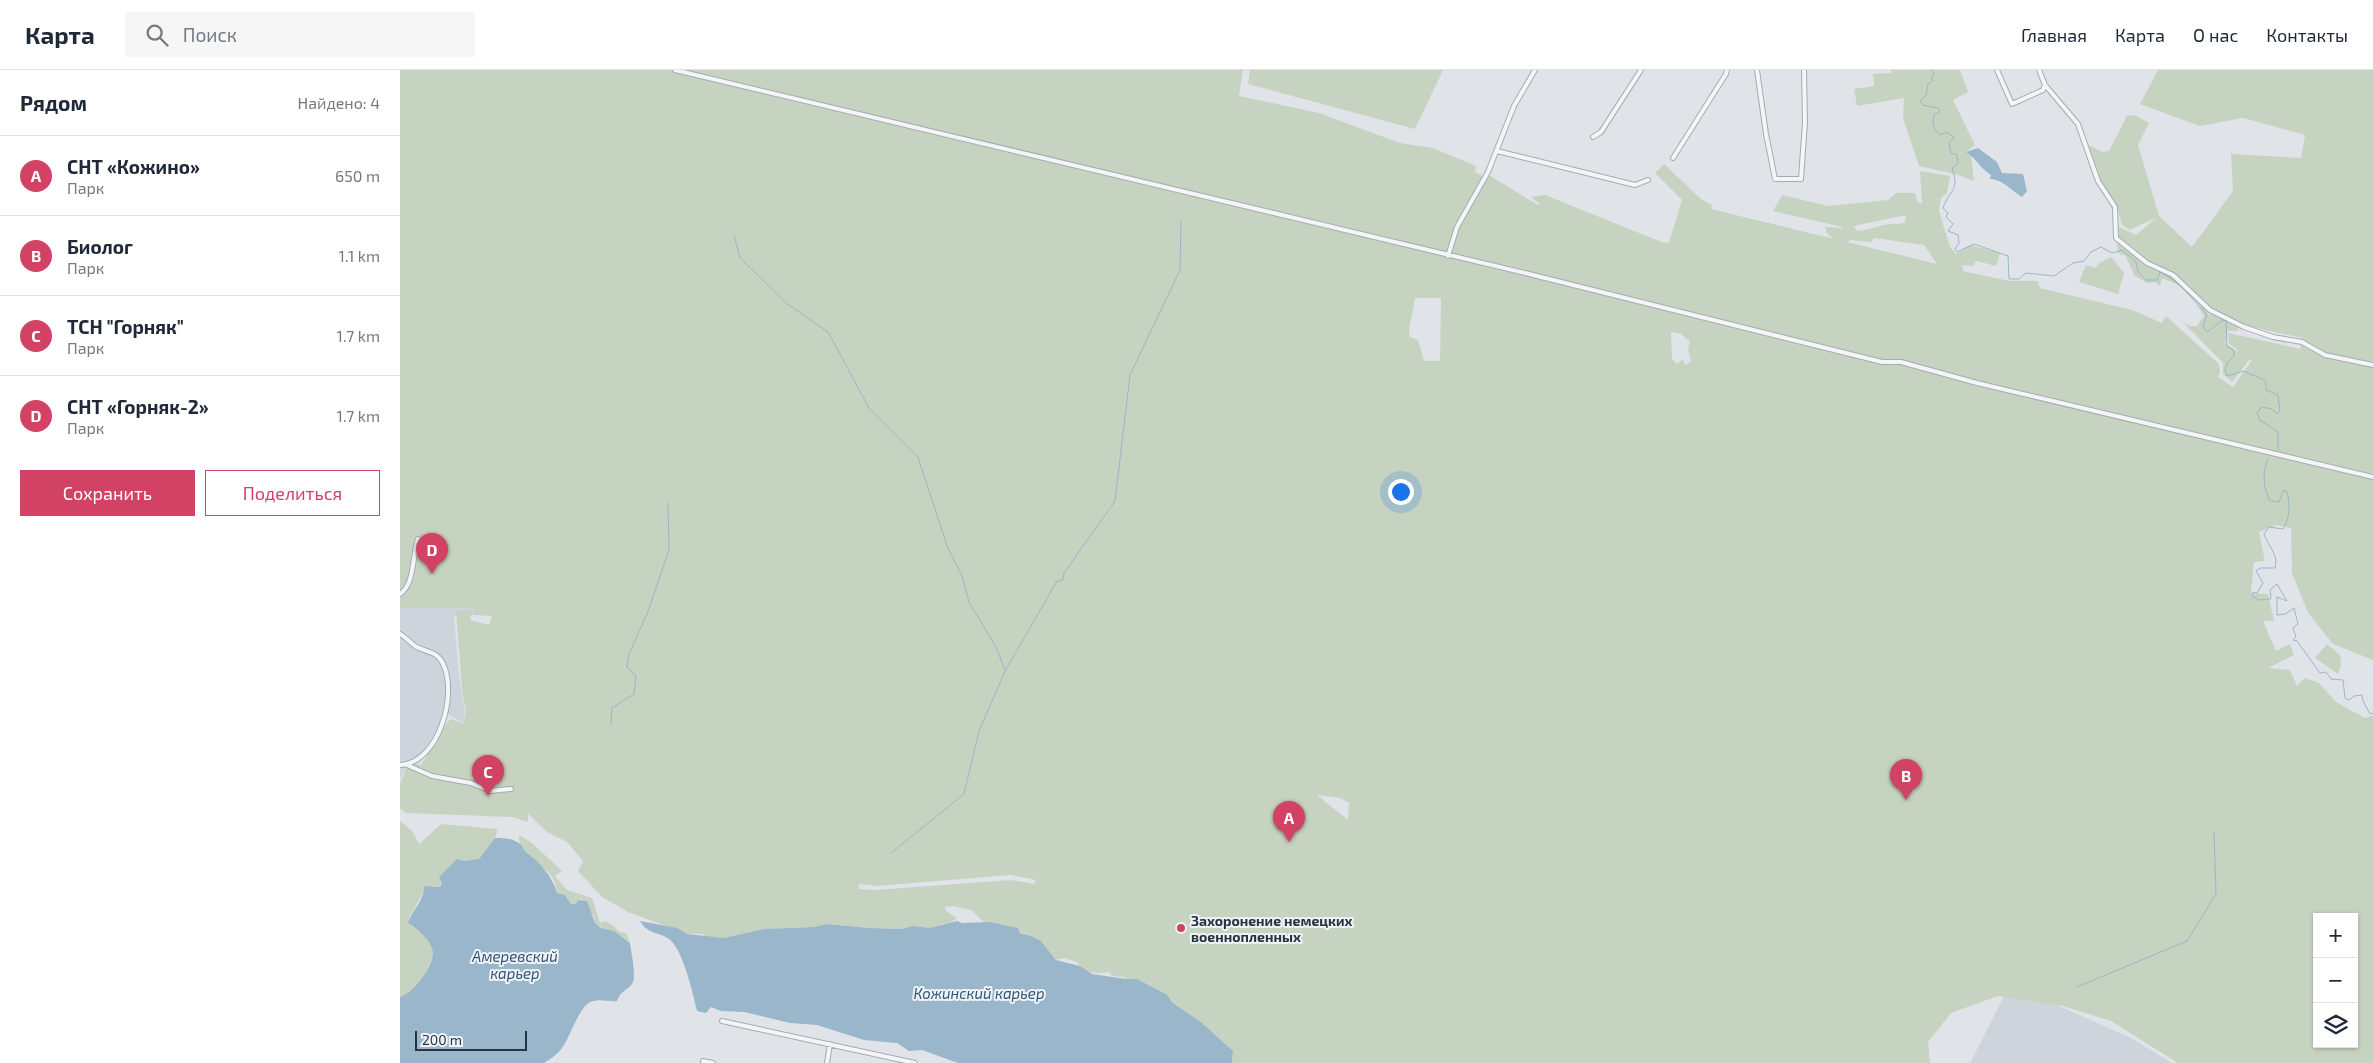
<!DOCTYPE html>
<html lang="ru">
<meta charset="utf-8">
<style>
body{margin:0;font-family:"Exo 2",sans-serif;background:#f6f6f7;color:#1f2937}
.controls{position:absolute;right:15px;bottom:15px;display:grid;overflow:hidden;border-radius:0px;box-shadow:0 1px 4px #0004}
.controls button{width:45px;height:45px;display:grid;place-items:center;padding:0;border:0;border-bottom:1px solid #e0e1e3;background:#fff;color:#1f2937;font:25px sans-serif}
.scale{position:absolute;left:15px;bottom:12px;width:112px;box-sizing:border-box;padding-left:5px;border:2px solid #283341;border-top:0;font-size:14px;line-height:18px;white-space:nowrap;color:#283341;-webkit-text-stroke:4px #eff3f7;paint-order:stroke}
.you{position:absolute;left:1000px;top:421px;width:18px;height:18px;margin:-12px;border:4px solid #fff;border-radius:50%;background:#1a73e8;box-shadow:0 0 0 8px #1a73e833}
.badge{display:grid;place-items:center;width:32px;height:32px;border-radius:50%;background:#d14264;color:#fff;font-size:16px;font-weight:700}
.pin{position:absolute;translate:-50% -41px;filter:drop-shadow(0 1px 2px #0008)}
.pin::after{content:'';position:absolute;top:26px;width:18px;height:15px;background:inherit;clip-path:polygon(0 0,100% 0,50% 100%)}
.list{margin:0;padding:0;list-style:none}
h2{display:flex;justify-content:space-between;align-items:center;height:65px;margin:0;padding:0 20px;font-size:21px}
h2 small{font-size:16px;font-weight:400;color:#747a83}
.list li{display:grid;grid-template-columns:32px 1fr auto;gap:15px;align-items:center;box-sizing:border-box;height:80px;padding:0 20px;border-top:1px solid #e0e1e3}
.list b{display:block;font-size:19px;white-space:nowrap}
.list p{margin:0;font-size:16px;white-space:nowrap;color:#747a83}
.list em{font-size:16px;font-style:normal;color:#747a83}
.actions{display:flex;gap:10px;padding:15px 20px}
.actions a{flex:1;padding:11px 0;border:1px solid #d14264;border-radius:0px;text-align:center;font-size:18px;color:#d14264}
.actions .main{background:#d14264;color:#fff}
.icon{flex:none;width:28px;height:28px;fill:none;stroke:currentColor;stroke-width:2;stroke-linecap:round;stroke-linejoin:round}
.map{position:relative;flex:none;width:1973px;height:993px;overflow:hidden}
header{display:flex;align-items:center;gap:30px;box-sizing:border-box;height:70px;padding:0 25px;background:#fff;border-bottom:1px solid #e0e1e3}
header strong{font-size:24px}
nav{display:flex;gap:28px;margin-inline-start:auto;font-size:18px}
.search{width:350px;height:45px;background:#f6f6f7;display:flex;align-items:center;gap:12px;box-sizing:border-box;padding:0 18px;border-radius:0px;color:#747a83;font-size:19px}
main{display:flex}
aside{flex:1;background:#fff}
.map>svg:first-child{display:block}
</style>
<header>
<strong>Карта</strong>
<div class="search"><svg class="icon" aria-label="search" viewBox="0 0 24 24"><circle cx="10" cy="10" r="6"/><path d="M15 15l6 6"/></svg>Поиск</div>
<nav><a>Главная</a><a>Карта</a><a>О нас</a><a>Контакты</a></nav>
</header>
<main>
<aside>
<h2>Рядом<small>Найдено: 4</small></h2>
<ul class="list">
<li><span class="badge">A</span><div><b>СНТ «Кожино»</b><p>Парк</p></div><em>650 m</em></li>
<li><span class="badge">B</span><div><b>Биолог</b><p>Парк</p></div><em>1.1 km</em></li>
<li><span class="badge">C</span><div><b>ТСН &quot;Горняк&quot;</b><p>Парк</p></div><em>1.7 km</em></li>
<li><span class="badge">D</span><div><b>СНТ «Горняк-2»</b><p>Парк</p></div><em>1.7 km</em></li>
</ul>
<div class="actions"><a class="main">Сохранить</a><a>Поделиться</a></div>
</aside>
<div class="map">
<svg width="1973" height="993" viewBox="0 0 1973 993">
<rect width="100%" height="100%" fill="#e0e4e9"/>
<path fill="#ced4db" d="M 0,538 L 75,538 L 74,545 L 54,546 L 59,605 L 65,642 L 63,653 L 43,642 L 41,646 L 45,654 L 15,700 L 4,700 L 0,710 Z
M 1604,926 L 1657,935 L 1729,967 L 1772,993 L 1570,993 Z"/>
<path fill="#c7d3c1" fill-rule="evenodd" d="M 0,0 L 843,0 L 839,26 L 919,43 L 1000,73 L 1033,78 L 1076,96 L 1075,102 L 1087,109 L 1089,105 L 1138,135 L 1140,134 L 1131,127 L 1145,125 L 1264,173 L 1269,172 L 1282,130 L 1255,103 L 1264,94 L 1301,129 L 1312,135 L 1311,139 L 1434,169 L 1427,163 L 1425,157 L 1442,158 L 1442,157 L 1373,141 L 1382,125 L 1428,136 L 1488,130 L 1496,123 L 1515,123 L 1518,133 L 1522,133 L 1520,101 L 1550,106 L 1547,123 L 1541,128 L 1539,141 L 1550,177 L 1556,184 L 1570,175 L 1600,183 L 1596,196 L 1576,191 L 1573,196 L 1562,195 L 1563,201 L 1609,211 L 1637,211 L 1640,218 L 1732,240 L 1762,253 L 1766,246 L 1819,294 L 1820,303 L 1818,307 L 1833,317 L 1852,290 L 1850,289 L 1832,312 L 1823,304 L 1823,293 L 1783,252 L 1790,256 L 1797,256 L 1804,246 L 1797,235 L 1804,237 L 1809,245 L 1811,244 L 1837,256 L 1839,261 L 1828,261 L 1825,273 L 1837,282 L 1838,280 L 1829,274 L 1828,263 L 1900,279 L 1902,268 L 1843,255 L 1810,237 L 1776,204 L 1742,188 L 1734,178 L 1718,167 L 1719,157 L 1736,165 L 1757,147 L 1730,160 L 1722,155 C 1718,136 1710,128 1701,112 C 1696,102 1693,89 1688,78 L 1691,76 L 1702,82 L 1709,81 L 1727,46 L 1735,45 L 1749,53 L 1738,75 L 1759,146 L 1792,177 L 1833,121 L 1831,84 L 1901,88 L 1905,65 L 1843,48 L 1800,56 L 1740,34 L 1758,0 L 1973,0 L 1973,590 L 1933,574 L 1908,543 L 1892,503 L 1891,458 L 1876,455 L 1859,462 L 1865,491 L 1854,492 L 1851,523 L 1868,524 L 1874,551 L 1863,551 L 1876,581 L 1890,574 L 1894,585 L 1868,598 L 1890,600 L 1897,616 L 1905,608 L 1919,613 L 1936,632 L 1965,648 L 1973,645 L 1973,993 L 1778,993 L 1711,951 L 1663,936 L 1598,926 L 1551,943 L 1528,972 L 1530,993 L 832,993 L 833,981 L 801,952 L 773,933 L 766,924 L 737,909 L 726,909 L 724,907 L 712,906 L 709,902 C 696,904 684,904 677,892 L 664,888 L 656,890 L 641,871 L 633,866 L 584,852 L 571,840 L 553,836 L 545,837 L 546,841 L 557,848 L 552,852 L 530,858 L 513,856 L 501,859 L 469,858 L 426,854 L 414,857 L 364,859 L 325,868 L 310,867 L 301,864 L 287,864 L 228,842 L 202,827 L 178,801 L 183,791 L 167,772 L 147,762 L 128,744 L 128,752 L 112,747 L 6,743 L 0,739 L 0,714 L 5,700 L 14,694 L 21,695 L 48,651 L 52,649 L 63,654 L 66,642 L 62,619 L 56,541 L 72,540 L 70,550 L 89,555 L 92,546 L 74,545 L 74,538 L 0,538 ZM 1506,145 L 1505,152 C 1500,155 1495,153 1489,154 C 1478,156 1470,160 1457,161 L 1454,156 ZM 1474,168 L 1524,175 L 1537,194 L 1447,172 L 1451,170 L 1471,172 ZM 1015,228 L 1041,228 L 1040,291 L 1024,291 L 1018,270 L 1010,267 L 1009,261 ZM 1271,262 L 1281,264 L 1290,272 L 1288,279 L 1291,292 L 1285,295 L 1283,289 L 1277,294 L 1272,289 ZM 917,725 L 940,728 L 949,733 L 948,750 ZM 611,805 L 636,810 L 634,814 L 611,810 L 476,820 L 459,819 L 459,814 L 477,816 ZM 1917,847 L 1954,847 L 1954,974 L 1917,974 Z
M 850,0 L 1043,0 L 1015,59 L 848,14 Z
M 1491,0 L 1560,0 L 1568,22 L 1553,30 L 1575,75 L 1566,82 L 1571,84 L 1574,111 L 1559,105 L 1519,96 L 1503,48 L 1504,28 L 1457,36 L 1454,19 L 1474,16 L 1473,4 L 1491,3 Z
M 1717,173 L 1742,191 L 1774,207 L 1779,215 L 1762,208 L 1760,216 L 1755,212 L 1747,213 L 1734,205 L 1726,186 L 1718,183 Z
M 1711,187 L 1724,203 L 1718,224 L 1679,212 L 1686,195 L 1696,198 L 1699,193 Z
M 1927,574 L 1940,585 L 1941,594 L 1938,604 L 1915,588 Z
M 0,751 L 12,761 L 19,774 L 41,754 L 98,759 L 95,768 L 79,789 L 64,791 L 42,813 L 40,817 L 35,816 L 25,819 L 9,848 C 16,858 26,866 32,876 C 39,891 14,923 0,927 Z
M 119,765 L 132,773 L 162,801 L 155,806 L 167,820 L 192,828 L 200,853 L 205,851 L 214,856 L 219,862 L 226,863 L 230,873 C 218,861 208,863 195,853 L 194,847 L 182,829 L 178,830 L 177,834 L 171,834 L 165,825 L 157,823 C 156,818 155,811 152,807 C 142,792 118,784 119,765 Z"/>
<path fill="#9ab6ca" d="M 1578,78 L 1597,92 L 1602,103 L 1623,104 L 1627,121 L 1622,127 C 1612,121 1602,109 1590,109 L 1591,105 C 1580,98 1575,87 1566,82 Z
M 95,768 C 104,768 111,768 119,773 C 123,775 122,779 126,782 C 141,794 151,804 157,823 L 165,825 L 171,834 L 176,834 L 178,830 L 187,831 L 195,853 L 201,858 L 214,861 L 230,873 C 231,882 237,907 232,914 C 226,922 222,919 217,931 C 208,932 200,928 190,932 C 179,938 171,964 164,975 C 160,982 151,989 144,993 L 0,993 L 0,927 C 14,923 38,892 32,878 C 29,869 16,857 8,853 C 12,840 25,830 24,816 L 40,817 L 42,813 L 39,807 L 57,789 L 64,791 L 79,789 Z
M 240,851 L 277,858 L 287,864 L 324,868 L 364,859 L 414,857 L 426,854 L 469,858 L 501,859 L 513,856 L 530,858 L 557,851 L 562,853 L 589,852 L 618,858 L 620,863 L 632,866 L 641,871 L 656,890 L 680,896 L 692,904 L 726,909 L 737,909 L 766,924 L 773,933 L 801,952 L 833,981 L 832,993 L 558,993 L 522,980 L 509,981 L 497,973 L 464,970 L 417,955 L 390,953 L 344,942 L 321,941 L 311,937 L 306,943 L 297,941 C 293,924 283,879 269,869 C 259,862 247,864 240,851 Z"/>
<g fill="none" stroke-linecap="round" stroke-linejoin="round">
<path stroke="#9ab6ca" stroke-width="1" d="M 1532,0 L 1534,5 L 1531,8 L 1533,11 L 1528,14 L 1526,25 L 1520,31 L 1523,35 L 1538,38 L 1540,41 L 1534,45 C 1532,55 1533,58 1540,65 L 1546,62 L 1554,67 L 1549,73 L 1551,83 L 1557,85 L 1558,93 L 1552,98 C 1560,122 1550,118 1543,138 L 1548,143 L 1546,147 L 1553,154 L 1548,161 L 1558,165 L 1559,173 L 1555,179 L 1557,182 L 1574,174 L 1608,186 L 1609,209 L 1619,209 L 1626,203 L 1654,206 L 1673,193 L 1684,191 L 1691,182 L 1701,177 L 1712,183 L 1722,180 L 1736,192 L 1738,202 L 1746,210 L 1757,210 L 1760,202 C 1780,212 1792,229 1807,244 L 1803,256 L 1807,262 L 1823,250 L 1826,251 L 1827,276 L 1834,280 L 1834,286 L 1828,292 L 1825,300 L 1827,306 L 1844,301 L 1866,311 L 1866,320 L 1878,325 L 1880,341 L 1877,344 L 1872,339 L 1862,337 L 1857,343 L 1860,350 L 1878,362 L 1878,380
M 334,165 L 340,188 L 386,233 L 428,262 L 469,338 L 518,387 L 547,476 L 562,506 L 569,532 L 596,577 L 605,600
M 1868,389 C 1862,403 1863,417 1870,431 L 1879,432 L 1883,421 L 1886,420 C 1891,431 1890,449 1883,459 L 1869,457 L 1864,464 C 1868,476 1879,485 1875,498 L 1860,498 L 1856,501 L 1863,513 L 1857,523 L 1853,522 L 1852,526 L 1859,530 L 1871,529 L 1870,520 L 1877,514 L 1887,531 L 1877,527 L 1877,545 L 1885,544 L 1894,538 L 1898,554 L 1893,558 L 1896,567 L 1893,570 L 1897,571 L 1920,603 L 1926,602 L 1931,609 L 1943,610 L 1945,628 L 1949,630 L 1954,626 L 1962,625 L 1963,631 L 1970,644 L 1973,643
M 211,654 L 212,638 L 234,624 L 236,606 L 227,597 L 229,584 L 247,544 L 269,480 L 268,433
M 491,783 L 564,724 L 579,661 L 605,601 L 657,511 L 663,510 L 664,503 L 715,431 L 730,305 L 780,200 L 781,152
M 1677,917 L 1787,871 L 1816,824 L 1814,762"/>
<g stroke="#a5abb3" stroke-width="6">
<path id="street" d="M 275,0 L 1129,204 L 1482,292 L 1501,292 L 1577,313 L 1973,407
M 1357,0 L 1366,64 L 1375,109 L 1401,109 L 1405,52 L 1404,0
M 1597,0 L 1612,34 L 1643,20 L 1645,15
M 1639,0 L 1645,15 L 1678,54 L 1698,111 L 1715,137 L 1716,168 L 1747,193 L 1773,205 L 1810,240 L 1844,257 L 1873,267 L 1902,272 L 1925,285 L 1973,295
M 1193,67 L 1201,62 L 1241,0
M 1097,81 L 1235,115 L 1248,110
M 1273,88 L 1326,4 L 1327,0
M 1048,186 L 1057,157 L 1088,102 L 1114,36 L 1135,0
M 0,524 C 15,514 12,486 18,469
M 0,564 C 5,567 10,572 15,576 C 25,582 38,581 43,594 C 58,624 39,693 0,695
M 7,695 L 32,706 L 71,713 L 90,721 L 111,719
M 322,951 L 515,993
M 303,991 L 313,993
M 427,993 L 430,974"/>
</g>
<use href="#street" stroke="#f3f5f7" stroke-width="4"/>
</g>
<circle fill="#d14264" stroke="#eff3f7" stroke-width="2" cx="781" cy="858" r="5"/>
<g text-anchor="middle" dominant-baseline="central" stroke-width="4" stroke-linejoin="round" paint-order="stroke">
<g font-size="14" font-weight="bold" fill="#283341" stroke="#eff3f7" text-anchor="start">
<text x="791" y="850">Захоронение немецких<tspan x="791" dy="16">военнопленных</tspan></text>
</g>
<g font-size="15" font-style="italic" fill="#315676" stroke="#eff3f7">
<text x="115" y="886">Амеревский<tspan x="115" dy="17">карьер</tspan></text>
<text x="579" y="923">Кожинский карьер</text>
</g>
</g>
</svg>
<div class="controls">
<button>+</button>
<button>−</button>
<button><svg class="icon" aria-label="layers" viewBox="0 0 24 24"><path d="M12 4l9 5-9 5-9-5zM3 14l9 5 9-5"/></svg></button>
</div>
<div class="scale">200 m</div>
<div class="you"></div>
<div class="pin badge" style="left:889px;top:772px">A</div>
<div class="pin badge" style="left:1506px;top:730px">B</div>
<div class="pin badge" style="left:88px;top:726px">C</div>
<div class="pin badge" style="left:32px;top:504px">D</div>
</div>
</main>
